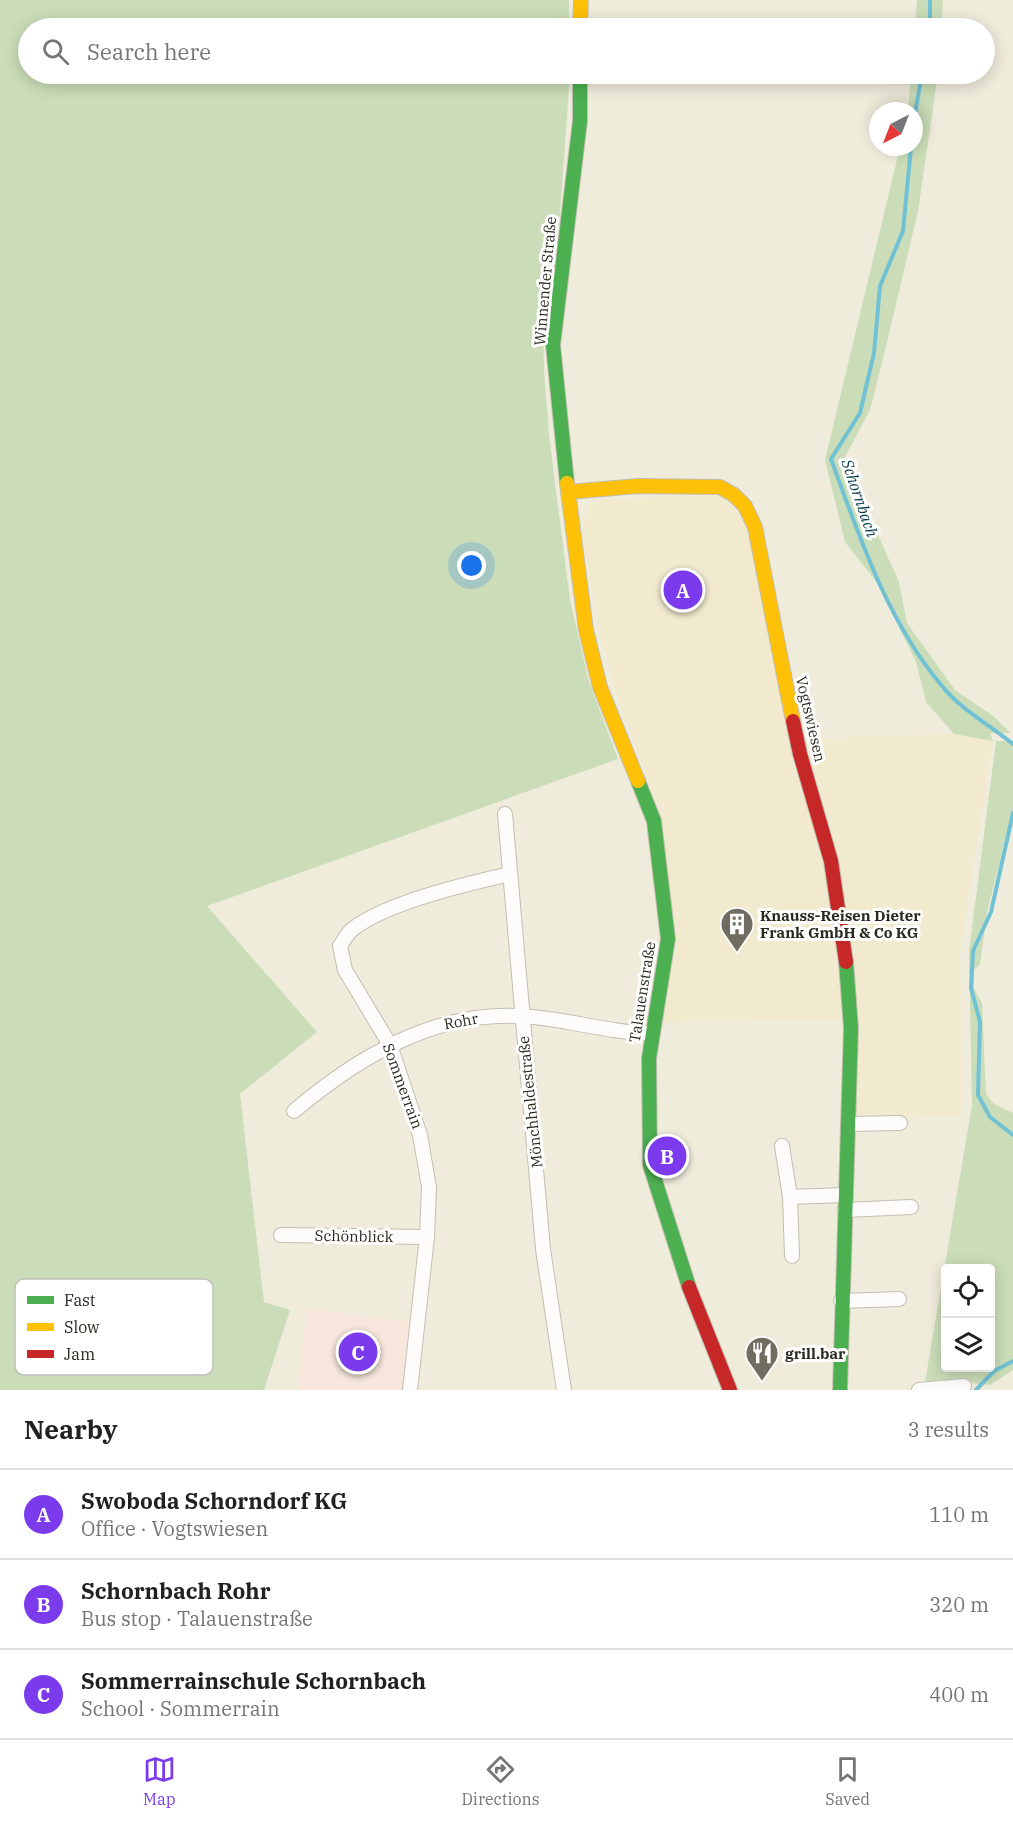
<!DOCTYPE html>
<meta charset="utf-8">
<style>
body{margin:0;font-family:"IBM Plex Serif",serif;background:#f2f2f2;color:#202124}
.controls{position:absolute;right:18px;bottom:18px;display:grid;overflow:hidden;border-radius:6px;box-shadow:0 3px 15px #0003}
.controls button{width:54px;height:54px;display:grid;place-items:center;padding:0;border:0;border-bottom:2px solid #e0e0e0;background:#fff;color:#202124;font:30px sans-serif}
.compass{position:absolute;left:869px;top:102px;width:54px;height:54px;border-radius:50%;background:#fff;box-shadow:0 3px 15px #0003;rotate:222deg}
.you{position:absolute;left:472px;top:566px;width:21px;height:21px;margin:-15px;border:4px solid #fff;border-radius:50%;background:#1a73e8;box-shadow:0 0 0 9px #1a73e833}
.badge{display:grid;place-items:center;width:39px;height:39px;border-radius:50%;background:#7c3aed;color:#fff;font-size:20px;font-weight:700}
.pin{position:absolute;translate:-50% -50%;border:3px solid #fff;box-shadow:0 2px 6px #0006}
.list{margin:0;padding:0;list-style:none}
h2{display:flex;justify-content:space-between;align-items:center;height:78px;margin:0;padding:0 24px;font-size:26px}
h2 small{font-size:20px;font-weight:400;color:#757577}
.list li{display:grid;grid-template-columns:39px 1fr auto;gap:18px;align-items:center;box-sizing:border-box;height:90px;padding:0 24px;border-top:2px solid #e0e0e0}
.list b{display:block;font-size:22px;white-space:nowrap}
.list p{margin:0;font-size:20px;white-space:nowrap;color:#757577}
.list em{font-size:20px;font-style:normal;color:#757577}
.icon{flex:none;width:33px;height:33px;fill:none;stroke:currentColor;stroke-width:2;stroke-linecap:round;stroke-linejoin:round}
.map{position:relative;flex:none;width:1013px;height:1390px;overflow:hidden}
.search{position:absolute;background:#fff;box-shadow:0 3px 15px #0003;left:18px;right:18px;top:18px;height:66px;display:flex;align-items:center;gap:15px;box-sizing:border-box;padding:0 21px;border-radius:33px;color:#757577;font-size:22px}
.sheet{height:348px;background:#fff}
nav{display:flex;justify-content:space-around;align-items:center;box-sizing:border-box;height:84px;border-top:2px solid #e0e0e0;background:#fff;font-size:16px;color:#757577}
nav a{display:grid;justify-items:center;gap:3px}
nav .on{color:#7c3aed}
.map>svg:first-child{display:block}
</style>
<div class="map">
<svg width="1013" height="1390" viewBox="0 0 1013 1390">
<rect width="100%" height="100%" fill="#f0ecdc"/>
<path fill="#f1eacf" d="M 704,493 L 724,499 L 742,514 L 750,531 L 790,739 L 953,734 L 993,741 L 960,953 L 962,1116 L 843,1120 L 841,1020 L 663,1023 L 662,819 L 616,693 L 598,628 L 582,531 L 588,507 L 597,501 Z"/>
<path fill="#f6e6db" d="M 307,1309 L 417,1322 L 410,1390 L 297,1390 Z"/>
<path fill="#caddb8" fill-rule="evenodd" d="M 0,0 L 569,0 L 569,28 L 28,28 L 28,74 L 570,74 L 560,213 L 550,266 L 543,326 L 544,371 L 549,435 L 570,600 L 589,682 L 618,759 L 207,906 L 317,1032 L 240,1094 L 264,1302 L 290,1310 L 264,1390 L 0,1390 Z
M 917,0 L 943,0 L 941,28 L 915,28 Z
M 911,74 L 938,74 L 918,211 L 884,355 L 870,410 L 844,459 L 899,582 L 907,623 L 955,690 L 993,716 L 1011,733 L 990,733 L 993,741 L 954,734 L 926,702 L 916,662 L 878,584 L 845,542 L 825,460 L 900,147 L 914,147 L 914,111 L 908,111 Z
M 996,741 L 1013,741 L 1013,807 L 987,913 L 980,964 L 974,970 L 974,989 L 982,1003 L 986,1094 L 994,1104 L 1013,1113 L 1013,1370 L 990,1385 L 942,1380 L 925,1382 L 972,1105 L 969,951 ZM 946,1268 L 990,1268 L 990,1368 L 946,1368 Z"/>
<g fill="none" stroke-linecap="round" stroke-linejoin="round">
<path stroke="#70c1d4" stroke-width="4" d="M 930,28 L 930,0
M 914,119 L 922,74
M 911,147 L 903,231 L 880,286 L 874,353 L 860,413 L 831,459 C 860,538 887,621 942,686 C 961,710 990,725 1013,744
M 1013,813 L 991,912 L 973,951 L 971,988 L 980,1022 L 978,1095 L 990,1117 L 1013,1135
M 976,1390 L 994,1371 L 1013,1361"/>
<g stroke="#c1bfb2" stroke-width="16">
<path id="street" d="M 505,814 L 543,1249 L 564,1390
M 294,1111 C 358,1057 435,1011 520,1016 C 565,1018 607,1033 651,1033
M 849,1124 L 900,1123
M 782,1146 L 790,1197 L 792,1256
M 790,1197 L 845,1195
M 845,1210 L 911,1207
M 281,1235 L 427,1237
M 841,1301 L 899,1299
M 410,1390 L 427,1237 L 429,1187 L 420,1135 L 390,1045 L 345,970 L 340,946 C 344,940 348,932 354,928 C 387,903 469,883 510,874
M 919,1390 L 964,1386"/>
</g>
<g stroke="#c1bfb2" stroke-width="16">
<path id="fast" d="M 567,483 L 553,345 L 580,121 L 580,74
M 638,781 L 654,821 L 668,939 L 649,1058 L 650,1165 L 689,1287
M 840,1390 L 851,1028 L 846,962"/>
</g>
<g stroke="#c1bfb2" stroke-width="16">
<path id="slow" d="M 580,28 L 581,0
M 567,483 L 586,630 L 600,687 L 638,781
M 568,492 L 638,486 L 720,487 L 734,495 L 745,506 L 755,527 L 793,721"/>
</g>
<g stroke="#c1bfb2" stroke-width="16">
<path id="jam" d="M 793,721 L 800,754 L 831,861 L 846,962
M 689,1287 L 730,1390"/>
</g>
<use href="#street" stroke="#fdfcfa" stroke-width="14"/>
<use href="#fast" stroke="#4caf50" stroke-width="14"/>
<use href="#slow" stroke="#ffc107" stroke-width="14"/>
<use href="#jam" stroke="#c62828" stroke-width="14"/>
</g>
<defs>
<g id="building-pin" transform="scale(1.725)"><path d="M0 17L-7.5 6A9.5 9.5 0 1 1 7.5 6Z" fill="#706d60" stroke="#fff"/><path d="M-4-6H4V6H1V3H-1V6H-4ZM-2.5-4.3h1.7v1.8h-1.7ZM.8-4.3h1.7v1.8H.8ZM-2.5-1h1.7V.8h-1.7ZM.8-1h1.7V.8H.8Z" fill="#fff"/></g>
<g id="restaurant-pin" transform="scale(1.725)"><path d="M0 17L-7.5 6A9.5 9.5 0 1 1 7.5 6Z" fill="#706d60" stroke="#fff"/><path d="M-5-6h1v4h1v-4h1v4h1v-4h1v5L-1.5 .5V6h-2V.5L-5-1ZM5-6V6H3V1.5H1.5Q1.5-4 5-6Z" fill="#fff"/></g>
</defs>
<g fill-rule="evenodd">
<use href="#building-pin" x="737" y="924"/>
<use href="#restaurant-pin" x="762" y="1353"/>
</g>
<g text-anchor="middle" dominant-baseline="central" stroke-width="6" stroke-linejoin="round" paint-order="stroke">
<g font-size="15" fill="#2b291e" stroke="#fff">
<text transform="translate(545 281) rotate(-85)">Winnender Straße</text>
<text transform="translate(811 719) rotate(77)">Vogtswiesen</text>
<text transform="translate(642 992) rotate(-81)">Talauenstraße</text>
<text transform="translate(461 1021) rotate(-10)">Rohr</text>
<text transform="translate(403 1086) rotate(70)">Sommerrain</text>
<text transform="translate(530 1102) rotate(-96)">Mönchhaldestraße</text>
<text transform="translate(354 1236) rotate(1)">Schönblick</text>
</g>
<g font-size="15" font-weight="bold" fill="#2b291e" stroke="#fff" text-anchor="start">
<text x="760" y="915">Knauss-Reisen Dieter<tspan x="760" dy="17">Frank GmbH &amp; Co KG</tspan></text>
<text x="785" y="1353">grill.bar</text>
</g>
<g font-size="16" font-style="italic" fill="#0b3e4d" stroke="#fff">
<text transform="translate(860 498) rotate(71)">Schornbach</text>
</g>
</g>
<rect x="15" y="1279" width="198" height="96" rx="9" fill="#fff" stroke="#bfbfbc" stroke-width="1.5"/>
<rect x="27" y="1296" width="27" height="8" fill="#4caf50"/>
<rect x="27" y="1323" width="27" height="8" fill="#ffc107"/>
<rect x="27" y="1350" width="27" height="8" fill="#c62828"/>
<g font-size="16" fill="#2b291e">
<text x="64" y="1306">Fast</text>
<text x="64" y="1333">Slow</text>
<text x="64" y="1360">Jam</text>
</g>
</svg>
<div class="controls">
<button><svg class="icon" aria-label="locate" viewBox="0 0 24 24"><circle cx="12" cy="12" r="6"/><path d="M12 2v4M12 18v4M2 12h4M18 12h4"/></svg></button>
<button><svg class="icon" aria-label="layers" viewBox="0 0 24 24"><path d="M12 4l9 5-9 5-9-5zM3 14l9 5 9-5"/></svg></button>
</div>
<svg class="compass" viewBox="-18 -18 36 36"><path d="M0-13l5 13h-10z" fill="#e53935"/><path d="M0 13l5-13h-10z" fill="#757577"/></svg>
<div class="you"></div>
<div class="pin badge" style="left:683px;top:590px">A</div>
<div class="pin badge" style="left:667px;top:1156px">B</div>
<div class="pin badge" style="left:358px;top:1352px">C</div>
<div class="search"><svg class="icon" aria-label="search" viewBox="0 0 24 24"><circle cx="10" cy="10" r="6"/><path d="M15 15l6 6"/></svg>Search here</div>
</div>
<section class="sheet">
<h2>Nearby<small>3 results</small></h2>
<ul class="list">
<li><span class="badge">A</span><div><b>Swoboda Schorndorf KG</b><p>Office · Vogtswiesen</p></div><em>110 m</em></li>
<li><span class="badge">B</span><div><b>Schornbach Rohr</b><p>Bus stop · Talauenstraße</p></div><em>320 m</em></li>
<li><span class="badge">C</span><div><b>Sommerrainschule Schornbach</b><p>School · Sommerrain</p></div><em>400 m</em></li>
</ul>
</section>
<nav>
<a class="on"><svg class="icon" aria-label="map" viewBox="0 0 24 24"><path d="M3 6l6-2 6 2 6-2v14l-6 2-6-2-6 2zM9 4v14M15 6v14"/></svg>Map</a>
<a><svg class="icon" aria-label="directions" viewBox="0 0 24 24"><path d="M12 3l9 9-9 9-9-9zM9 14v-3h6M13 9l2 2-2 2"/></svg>Directions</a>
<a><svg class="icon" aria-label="saved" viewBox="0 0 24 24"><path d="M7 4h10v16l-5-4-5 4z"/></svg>Saved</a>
</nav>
